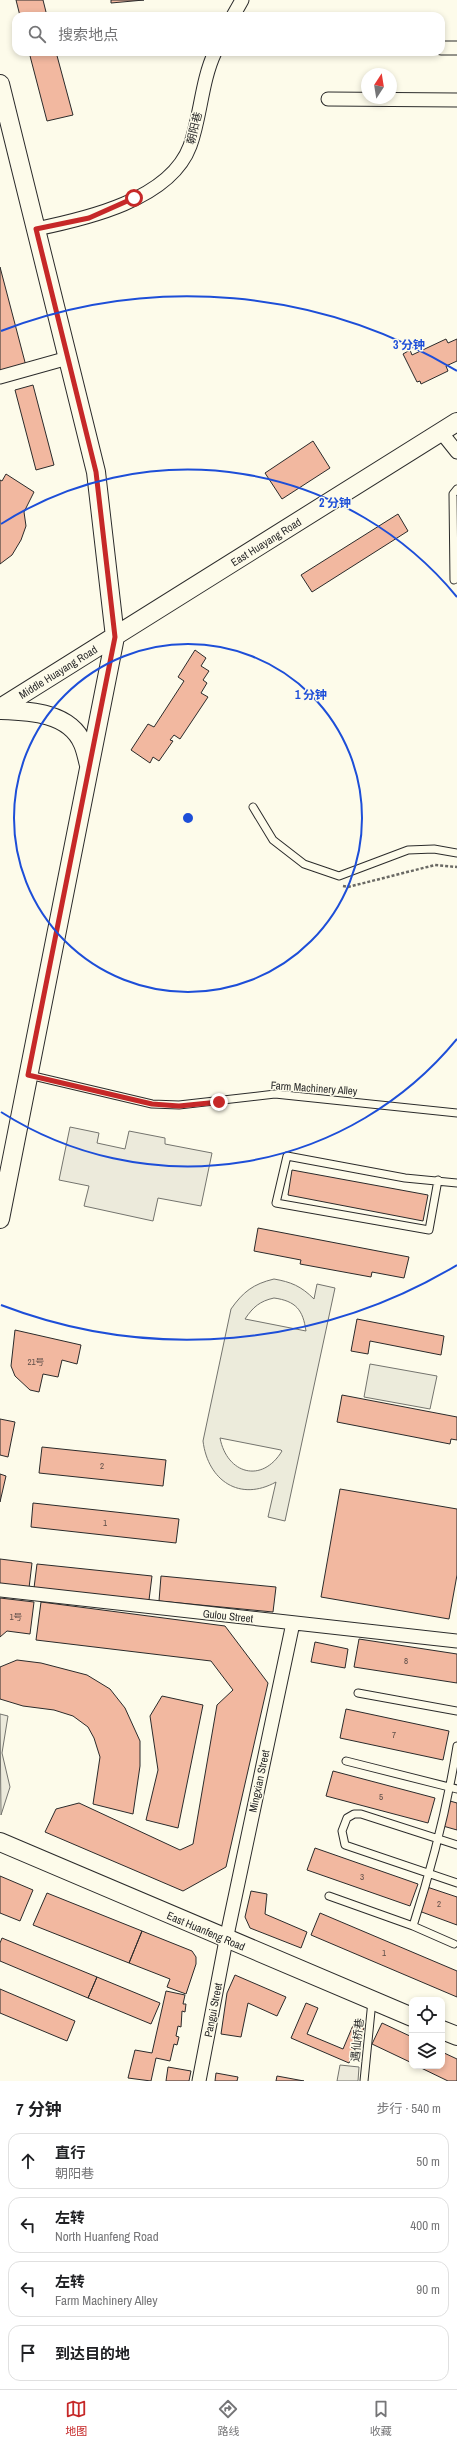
<!DOCTYPE html>
<html lang="zh">
<meta charset="utf-8">
<style>
body{margin:0;font-family:"Archivo Narrow","Noto Sans SC",sans-serif;background:#f6f6f6;color:#202124}
.controls{position:absolute;right:12px;bottom:12px;display:grid;overflow:hidden;border-radius:8px;box-shadow:0 2px 6px #0003}
.controls button{width:36px;height:36px;display:grid;place-items:center;padding:0;border:0;border-bottom:1px solid #e0e0e0;background:#fff;color:#202124;font:20px sans-serif}
.compass{position:absolute;left:361px;top:68px;width:36px;height:36px;border-radius:50%;background:#fff;box-shadow:0 2px 6px #0003;rotate:12deg}
.stop{position:absolute;width:12px;height:12px;margin:-9px;border:3px solid #c62828;border-radius:50%;background:#fff}
.stop.end{background:#c62828;border-color:#fff;box-shadow:0 1px 4px #0008}
.list{margin:0;padding:0;list-style:none}
h2{display:flex;justify-content:space-between;align-items:center;height:52px;margin:0;padding:0 16px;font-size:17px}
h2 small{font-size:13px;font-weight:400;color:#757577}
.list li{display:grid;grid-template-columns:26px 1fr auto;gap:12px;align-items:center;box-sizing:border-box;height:56px;margin:0 8px 8px;padding:0 8px;border:1px solid #e0e0e0;border-radius:12px}
.list b{display:block;font-size:15px;white-space:nowrap}
.list p{margin:0;font-size:13px;white-space:nowrap;color:#757577}
.list em{font-size:13px;font-style:normal;color:#757577}
.icon{flex:none;width:22px;height:22px;fill:none;stroke:currentColor;stroke-width:2;stroke-linecap:round;stroke-linejoin:round}
.map{position:relative;flex:none;width:457px;height:2081px;overflow:hidden}
.search{position:absolute;background:#fff;box-shadow:0 2px 6px #0003;left:12px;right:12px;top:12px;height:44px;display:flex;align-items:center;gap:10px;box-sizing:border-box;padding:0 14px;border-radius:12px;color:#757577;font-size:15px}
.sheet{height:308px;background:#fff}
nav{display:flex;justify-content:space-around;align-items:center;box-sizing:border-box;height:56px;border-top:1px solid #e0e0e0;background:#fff;font-size:11px;color:#757577}
nav a{display:grid;justify-items:center;gap:2px}
nav .on{color:#c62828}
.map>svg:first-child{display:block}
</style>
<div class="map">
<svg width="457" height="2081" viewBox="0 0 457 2081">
<rect width="100%" height="100%" fill="#fdfbea"/>
<path fill="#ecebdb" stroke="#74746e" fill-rule="evenodd" d="M 274,1279 C 291,1282 301,1286 314,1299 L 317,1284 L 335,1288 L 285,1521 L 268,1517 L 276,1482 C 240,1502 208,1481 203,1441 L 231,1309 C 243,1292 253,1284 274,1279 ZM 274,1298 C 296,1301 303,1310 306,1331 L 245,1319 C 253,1307 260,1301 274,1298 ZM 220,1438 L 281,1450 L 282,1451 C 262,1484 227,1474 220,1438 Z
M 370,1364 L 437,1376 L 430,1409 L 364,1397 Z"/>
<path fill="#eceadb" stroke="#74746e" d="M 70,1127 L 99,1133 L 97,1143 L 125,1149 L 129,1131 L 165,1138 L 165,1144 L 212,1153 L 201,1206 L 158,1198 L 153,1221 L 84,1206 L 89,1186 L 59,1180 Z
M 0,1714 L 8,1716 L 2,1753 L 10,1787 L 1,1815 Z
M 340,2065 L 359,2067 L 358,2081 L 337,2081 Z"/>
<path fill="#f2b8a0" stroke="#2b2b2b" d="M 16,0 L 43,0 L 47,16 L 20,16 Z
M 111,0 L 144,0 L 111,3 Z
M 29,52 L 56,52 L 73,115 L 47,121 Z
M 0,267 L 26,366 L 0,373 Z
M 446,339 L 448,343 L 457,339 L 457,361 L 446,366 L 448,371 L 421,384 L 420,381 L 417,382 L 403,354 L 410,350 L 412,355 Z
M 33,385 L 54,465 L 36,470 L 15,390 Z
M 313,441 L 330,468 L 282,499 L 265,473 Z
M 6,474 L 34,492 L 24,512 L 26,526 L 21,540 L 12,555 L 0,564 L 0,480 L 2,481 Z
M 398,514 L 408,531 L 312,592 L 301,575 Z
M 195,650 L 206,658 L 201,666 L 209,671 L 203,680 L 207,683 L 201,693 L 208,697 L 180,739 L 174,735 L 170,740 L 173,741 L 159,761 L 153,757 L 150,763 L 131,750 L 148,724 L 154,727 L 184,681 L 178,677 Z
M 292,1170 L 428,1195 L 423,1221 L 288,1195 Z
M 258,1228 L 409,1257 L 404,1278 L 372,1272 L 371,1277 L 300,1264 L 301,1260 L 254,1251 Z
M 357,1319 L 444,1336 L 441,1355 L 370,1341 L 368,1354 L 351,1351 Z
M 15,1330 L 81,1345 L 77,1364 L 62,1360 L 58,1377 L 43,1374 L 39,1392 L 30,1390 L 15,1376 L 11,1366 Z
M 342,1395 L 457,1417 L 457,1440 L 451,1439 L 450,1444 L 337,1422 Z
M 0,1419 L 15,1422 L 8,1457 L 0,1455 Z
M 42,1447 L 166,1460 L 163,1486 L 39,1473 Z
M 0,1474 L 6,1476 L 0,1502 Z
M 340,1489 L 457,1509 L 457,1575 L 449,1619 L 321,1597 Z
M 33,1503 L 179,1519 L 176,1543 L 31,1527 Z
M 0,1559 L 32,1563 L 29,1588 L 0,1585 Z
M 37,1564 L 152,1576 L 149,1600 L 34,1588 Z
M 161,1576 L 276,1587 L 273,1612 L 159,1601 Z
M 0,1598 L 34,1602 L 30,1634 L 7,1631 L 0,1637 Z
M 41,1602 L 225,1626 L 268,1683 L 226,1867 L 183,1891 L 45,1832 L 56,1809 L 79,1803 L 180,1850 L 193,1844 L 217,1705 L 233,1690 L 211,1661 L 36,1640 Z
M 359,1639 L 457,1654 L 457,1683 L 354,1667 Z
M 315,1642 L 348,1649 L 345,1668 L 311,1662 Z
M 17,1660 L 41,1663 L 87,1675 L 110,1689 L 125,1708 L 140,1741 L 140,1766 L 133,1814 L 93,1804 L 100,1757 L 94,1738 L 88,1727 L 73,1716 L 54,1710 L 23,1706 L 0,1699 L 0,1667 Z
M 162,1696 L 203,1705 L 178,1828 L 146,1820 L 158,1770 L 150,1716 Z
M 346,1709 L 449,1731 L 443,1760 L 340,1738 Z
M 333,1771 L 435,1798 L 428,1823 L 326,1796 Z
M 450,1801 L 457,1803 L 457,1830 L 443,1826 Z
M 315,1848 L 418,1884 L 410,1906 L 307,1870 Z
M 0,1876 L 33,1890 L 20,1921 L 0,1913 Z
M 427,1887 L 457,1897 L 457,1925 L 419,1911 Z
M 251,1891 L 267,1894 L 265,1914 L 307,1932 L 301,1948 L 250,1928 L 245,1917 Z
M 47,1893 L 142,1931 L 129,1963 L 33,1925 Z
M 320,1913 L 457,1971 L 457,1997 L 311,1935 Z
M 142,1931 L 192,1951 L 196,1957 L 196,1964 L 186,1994 L 167,1987 L 170,1979 L 129,1963 Z
M 2,1938 L 97,1977 L 88,1998 L 0,1961 L 0,1943 Z
M 235,1975 L 286,1997 L 277,2016 L 248,2003 L 241,2037 L 221,2034 L 227,1993 Z
M 97,1977 L 160,2003 L 151,2024 L 88,1998 Z
M 0,1989 L 75,2021 L 67,2041 L 0,2013 Z
M 166,1991 L 185,1995 L 183,2004 L 186,2004 L 185,2012 L 182,2011 L 181,2027 L 178,2026 L 176,2036 L 179,2037 L 177,2045 L 174,2044 L 170,2061 L 156,2058 L 151,2081 L 128,2078 L 135,2050 L 152,2053 Z
M 306,2003 L 318,2008 L 307,2034 L 343,2049 L 354,2023 L 364,2028 L 349,2063 L 291,2038 Z
M 382,2023 L 412,2037 L 412,2063 L 372,2044 Z
M 442,2052 L 457,2059 L 457,2081 L 448,2081 L 417,2066 L 442,2066 Z
M 168,2067 L 191,2071 L 189,2081 L 166,2081 Z
M 216,2073 L 238,2077 L 237,2081 L 215,2081 Z
M 277,2076 L 304,2081 L 276,2081 Z"/>
<g fill="none" stroke-linecap="round" stroke-linejoin="round">
<g stroke="#2b2b2b" stroke-width="9">
<path id="lane" d="M 454,580 L 453,494 L 457,489
M 253,807 L 273,840 L 304,864 L 339,876 L 408,850 L 434,849 L 457,853
M 29,1075 L 152,1104 L 179,1105 L 275,1094 L 457,1113
M 438,1180 L 429,1230 L 276,1203 L 287,1156 L 405,1178 L 457,1183
M 358,1693 L 457,1711
M 346,1761 L 457,1789
M 457,1845 L 361,1814 L 354,1814 L 347,1818 L 342,1831 L 345,1845 L 457,1883
M 329,1896 L 413,1926 L 454,1944
M 413,1926 C 432,1867 447,1808 457,1746
M 364,2081 L 372,2001"/>
</g>
<g stroke="#2b2b2b" stroke-width="15">
<path id="street" d="M 233,16 L 242,0
M 441,48 L 457,48
M 328,99 L 457,100
M 36,229 C 85,219 170,200 190,146 C 201,116 201,82 215,52
M 0,377 L 68,358
M 441,432 L 457,452
M 0,1590 L 457,1641
M 199,2081 L 226,1940 L 293,1623"/>
</g>
<g stroke="#2b2b2b" stroke-width="20">
<path id="secondary" d="M 0,84 L 96,472 L 115,637 L 0,1219
M 0,708 L 457,422
M 0,710 C 29,711 70,712 83,744 C 86,751 87,758 89,765
M 0,1842 L 412,2017
M 442,2030 L 457,2036"/>
</g>
<path stroke="#6a6964" stroke-width="2.5" stroke-dasharray="3 2" stroke-linecap="butt" d="M 343,886 L 348,887 L 435,865 L 457,867"/>
<use href="#lane" stroke="#fdfbea" stroke-width="7"/>
<use href="#street" stroke="#fdfbea" stroke-width="13"/>
<use href="#secondary" stroke="#fdfbea" stroke-width="18"/>
</g>
<g fill="none" stroke-linecap="round" stroke-linejoin="round">
<path stroke="#c62828" stroke-width="5" d="M 134,198 L 89,218 L 36,229 L 96,472 L 115,637 L 28,1075 L 152,1104 L 179,1106 L 219,1102"/>
</g>
<g fill="none" stroke="#1d4ed8" stroke-width="2">
<circle cx="188" cy="818" r="174"/>
<path d="M457 1039A348 348 0 0 1 1 1112M1 524A348 348 0 0 1 457 597"/>
<path d="M457 1265A522 522 0 0 1 1 1305M1 331A522 522 0 0 1 457 371"/>
</g>
<g text-anchor="middle" dominant-baseline="central" stroke-width="3" stroke-linejoin="round" paint-order="stroke">
<g font-size="9" fill="#5d4e48">
<text x="36" y="1362">21号</text>
<text x="102" y="1466">2</text>
<text x="105" y="1523">1</text>
<text x="16" y="1617">1号</text>
<text x="406" y="1661">8</text>
<text x="394" y="1735">7</text>
<text x="381" y="1797">5</text>
<text x="362" y="1877">3</text>
<text x="439" y="1904">2</text>
<text x="384" y="1953">1</text>
</g>
<g font-size="11" fill="#2b2b2b" stroke="#fdfbea">
<text transform="translate(194 128) rotate(-76)">朝阳巷</text>
<text transform="translate(266 542) rotate(-32)">East Huayang Road</text>
<text transform="translate(58 672) rotate(-32)">Middle Huayang Road</text>
<text transform="translate(314 1088) rotate(4)">Farm Machinery Alley</text>
<text transform="translate(228 1616) rotate(6)">Gulou Street</text>
<text transform="translate(259 1781) rotate(-78)">Mingxian Street</text>
<text transform="translate(206 1931) rotate(23)">East Huanfeng Road</text>
<text transform="translate(213 2010) rotate(-79)">Pangui Street</text>
<text transform="translate(357 2040) rotate(-84)">遇仙桥巷</text>
</g>
</g>
<circle cx="188" cy="818" r="6" fill="#1d4ed8" stroke="#fdfbea" stroke-width="2"/>
<g font-size="12" text-anchor="middle" font-weight="bold" fill="#1d4ed8" stroke="#fdfbea" stroke-width="3" stroke-linejoin="round" paint-order="stroke">
<text x="409" y="349">3 分钟</text>
<text x="335" y="507">2 分钟</text>
<text x="311" y="699">1 分钟</text>
</g>
</svg>
<div class="controls">
<button><svg class="icon" aria-label="locate" viewBox="0 0 24 24"><circle cx="12" cy="12" r="6"/><path d="M12 2v4M12 18v4M2 12h4M18 12h4"/></svg></button>
<button><svg class="icon" aria-label="layers" viewBox="0 0 24 24"><path d="M12 4l9 5-9 5-9-5zM3 14l9 5 9-5"/></svg></button>
</div>
<svg class="compass" viewBox="-18 -18 36 36"><path d="M0-13l5 13h-10z" fill="#e53935"/><path d="M0 13l5-13h-10z" fill="#757577"/></svg>
<div class="stop" style="left:134px;top:198px"></div>
<div class="stop end" style="left:219px;top:1102px"></div>
<div class="search"><svg class="icon" aria-label="search" viewBox="0 0 24 24"><circle cx="10" cy="10" r="6"/><path d="M15 15l6 6"/></svg>搜索地点</div>
</div>
<section class="sheet">
<h2>7 分钟<small>步行 · 540 m</small></h2>
<ul class="list">
<li><svg class="icon" aria-label="ahead" viewBox="0 0 24 24"><path d="M12 20V5M6 11l6-6 6 6"/></svg><div><b>直行</b><p>朝阳巷</p></div><em>50 m</em></li>
<li><svg class="icon" aria-label="left" viewBox="0 0 24 24"><path d="M17 20v-9H6M10 6l-5 5 5 5"/></svg><div><b>左转</b><p>North Huanfeng Road</p></div><em>400 m</em></li>
<li><svg class="icon" aria-label="left" viewBox="0 0 24 24"><path d="M17 20v-9H6M10 6l-5 5 5 5"/></svg><div><b>左转</b><p>Farm Machinery Alley</p></div><em>90 m</em></li>
<li><svg class="icon" aria-label="arrive" viewBox="0 0 24 24"><path d="M6 21V4h12l-3 4 3 4H6"/></svg><div><b>到达目的地</b></div></li>
</ul>
</section>
<nav>
<a class="on"><svg class="icon" aria-label="map" viewBox="0 0 24 24"><path d="M3 6l6-2 6 2 6-2v14l-6 2-6-2-6 2zM9 4v14M15 6v14"/></svg>地图</a>
<a><svg class="icon" aria-label="directions" viewBox="0 0 24 24"><path d="M12 3l9 9-9 9-9-9zM9 14v-3h6M13 9l2 2-2 2"/></svg>路线</a>
<a><svg class="icon" aria-label="saved" viewBox="0 0 24 24"><path d="M7 4h10v16l-5-4-5 4z"/></svg>收藏</a>
</nav>
